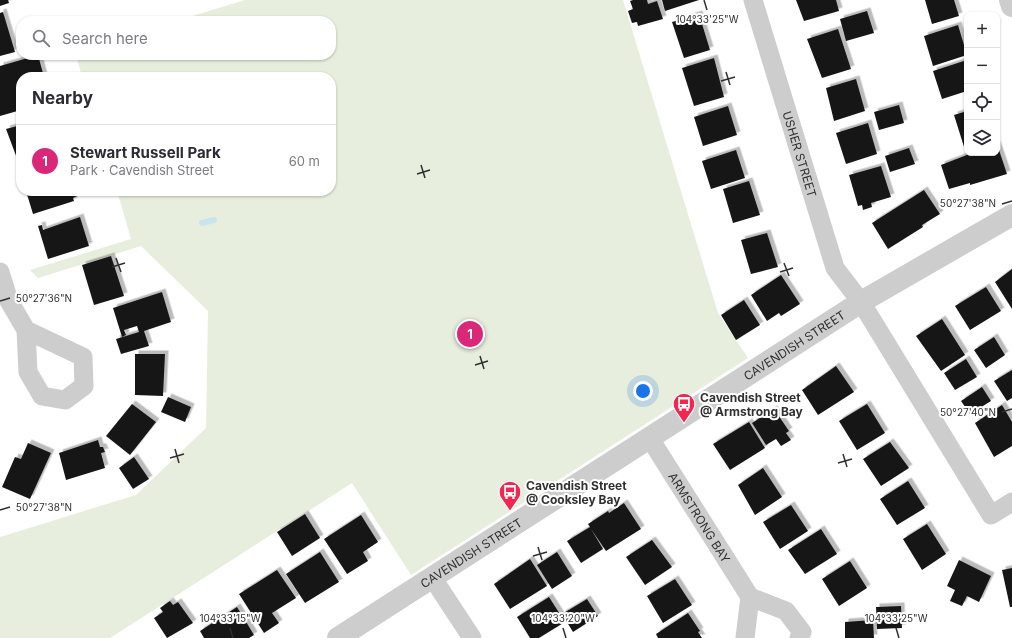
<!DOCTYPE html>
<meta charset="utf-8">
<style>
body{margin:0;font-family:Inter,sans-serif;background:#f2f2f3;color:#2b2b33}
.controls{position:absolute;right:12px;top:12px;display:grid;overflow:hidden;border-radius:8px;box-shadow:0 1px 3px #0004}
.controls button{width:36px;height:36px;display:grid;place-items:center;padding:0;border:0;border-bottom:1px solid #e1e1e2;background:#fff;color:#2b2b33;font:20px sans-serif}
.you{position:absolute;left:643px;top:391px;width:14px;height:14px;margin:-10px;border:3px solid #fff;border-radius:50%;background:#1a73e8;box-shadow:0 0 0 6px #1a73e833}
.badge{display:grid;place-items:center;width:26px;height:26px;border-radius:50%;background:#db2777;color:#fff;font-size:13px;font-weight:700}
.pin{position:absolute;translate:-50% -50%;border:2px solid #fff;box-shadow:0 1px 4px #0006}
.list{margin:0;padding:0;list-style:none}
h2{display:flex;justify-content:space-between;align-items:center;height:52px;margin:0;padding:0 16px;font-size:17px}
h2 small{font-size:13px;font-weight:400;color:#7c7c81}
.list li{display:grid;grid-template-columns:26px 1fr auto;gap:12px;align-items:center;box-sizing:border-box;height:72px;padding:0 16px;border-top:1px solid #e1e1e2}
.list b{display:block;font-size:15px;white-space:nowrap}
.list p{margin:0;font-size:13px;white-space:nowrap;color:#7c7c81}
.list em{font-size:13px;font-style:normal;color:#7c7c81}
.icon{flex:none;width:22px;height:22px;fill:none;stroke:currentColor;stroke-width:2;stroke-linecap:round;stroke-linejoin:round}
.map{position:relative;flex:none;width:1012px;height:638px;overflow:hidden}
.search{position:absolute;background:#fff;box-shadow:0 1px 3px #0004;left:16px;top:16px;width:320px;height:44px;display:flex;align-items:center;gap:10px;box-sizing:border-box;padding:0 14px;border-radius:16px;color:#7c7c81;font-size:15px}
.panel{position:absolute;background:#fff;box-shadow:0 1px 3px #0004;left:16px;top:72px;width:320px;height:124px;border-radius:16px}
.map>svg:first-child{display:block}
</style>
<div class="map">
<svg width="1012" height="638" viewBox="0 0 1012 638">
<defs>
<filter id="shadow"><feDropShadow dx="3.5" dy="-3.5" stdDeviation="0" flood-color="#0004"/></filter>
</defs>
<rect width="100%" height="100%" fill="#fff"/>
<path fill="#e8eedd" d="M 245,0 L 623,0 L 718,313 L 748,358 L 411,575 L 352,483 L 110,638 L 0,638 L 0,537 L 136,495 L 206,428 L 208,311 L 141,246 L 38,278 L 30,270 L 131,239 L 117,191 L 331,191 L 331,77 L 82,77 L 76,55 L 331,55 L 331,21 L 176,21 Z"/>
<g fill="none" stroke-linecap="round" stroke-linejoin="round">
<path stroke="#c8e5ef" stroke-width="6" d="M 202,223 L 214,220"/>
</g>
<path fill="#171717" filter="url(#shadow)" d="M 0,0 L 8,0 L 9,3 L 0,6 Z
M 633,0 L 647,0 L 648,4 L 657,1 L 663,19 L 638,26 L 637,22 L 632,23 L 628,11 L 633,9 L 630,1 Z
M 662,0 L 699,0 L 665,11 Z
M 796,0 L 836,0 L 839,11 L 804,21 Z
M 925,0 L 954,0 L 959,16 L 932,24 Z
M 867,11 L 874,33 L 846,41 L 840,19 Z
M 3,12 L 15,52 L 0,56 L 0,13 Z
M 699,14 L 710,50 L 684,58 L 672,22 Z
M 958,25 L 967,55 L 933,66 L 924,36 Z
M 838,29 L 851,69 L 822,78 L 807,39 Z
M 38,55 L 44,77 L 21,77 L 21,91 L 17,93 L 21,110 L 0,116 L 0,66 Z
M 714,58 L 724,97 L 694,106 L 682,68 Z
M 967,60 L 967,91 L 942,99 L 933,71 Z
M 856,79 L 865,111 L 834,121 L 826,88 Z
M 899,105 L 904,123 L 879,130 L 874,112 Z
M 728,106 L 737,135 L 703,146 L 694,117 Z
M 967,111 L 967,149 L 965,150 L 954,115 Z
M 868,123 L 877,154 L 846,164 L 836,133 Z
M 21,125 L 21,169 L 6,129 Z
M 997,144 L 1007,174 L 970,185 L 970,183 L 949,189 L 941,165 L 972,153 L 997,153 Z
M 909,148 L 915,164 L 890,172 L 885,156 Z
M 736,150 L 745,178 L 711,189 L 702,161 Z
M 881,166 L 891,197 L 871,203 L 872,207 L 863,210 L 862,205 L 858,206 L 849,175 Z
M 749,181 L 760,215 L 733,223 L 723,189 Z
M 924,190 L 940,214 L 922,225 L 923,227 L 888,249 L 872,223 Z
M 26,191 L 75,191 L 77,196 L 73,198 L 74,201 L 33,214 Z
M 80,217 L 89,246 L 48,259 L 38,226 L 42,225 L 43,230 Z
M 767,233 L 778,267 L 751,274 L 741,240 Z
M 111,256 L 124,296 L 94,305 L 82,265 Z
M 1012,269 L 1012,309 L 995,282 Z
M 781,275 L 800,304 L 781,316 L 779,313 L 767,321 L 751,295 Z
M 986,287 L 1001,311 L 970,330 L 955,306 Z
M 162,292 L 171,322 L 144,331 L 149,346 L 121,354 L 116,339 L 139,332 L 137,326 L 124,330 L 126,335 L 122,337 L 113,308 Z
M 744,300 L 760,325 L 736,340 L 721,315 Z
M 942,319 L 965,355 L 941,371 L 916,336 Z
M 994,337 L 1005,355 L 986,368 L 974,350 Z
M 135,354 L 165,354 L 163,396 L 135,395 Z
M 966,359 L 977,377 L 955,390 L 944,373 Z
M 836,366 L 854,392 L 818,415 L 802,390 Z
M 1012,370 L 1012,398 L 1007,401 L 994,381 Z
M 982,387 L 991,401 L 970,414 L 961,401 Z
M 168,397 L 191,407 L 185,422 L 161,412 Z
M 132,404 L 156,422 L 130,455 L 106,436 Z
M 867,404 L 885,433 L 857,450 L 839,421 Z
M 1002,405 L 1012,422 L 1012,446 L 994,457 L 975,423 Z
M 774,409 L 789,431 L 786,433 L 791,440 L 781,446 L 776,439 L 766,445 L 752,423 Z
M 749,422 L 765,448 L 730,470 L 713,444 Z
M 98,440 L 100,447 L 103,447 L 105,452 L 101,453 L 105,468 L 66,480 L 59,453 Z
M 890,442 L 909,468 L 881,486 L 863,459 Z
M 28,443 L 51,453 L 30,499 L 2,487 L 15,457 L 21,459 Z
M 134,457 L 149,479 L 133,489 L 119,468 Z
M 763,468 L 782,497 L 755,515 L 738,485 Z
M 908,481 L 925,508 L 897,525 L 880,499 Z
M 624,503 L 641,529 L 606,551 L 591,529 L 603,549 L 581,563 L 567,541 L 590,527 L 588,524 L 608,511 L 609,513 Z
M 791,505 L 808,531 L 780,549 L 763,522 Z
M 305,514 L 320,538 L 292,556 L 277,532 Z
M 361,515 L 378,542 L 363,552 L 368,561 L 347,574 L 324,539 Z
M 927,524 L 946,554 L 922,570 L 903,539 Z
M 821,529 L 837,554 L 805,574 L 788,550 Z
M 652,540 L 672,567 L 645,585 L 626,557 Z
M 320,552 L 339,582 L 305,603 L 286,574 Z
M 557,552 L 572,576 L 552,589 L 537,565 Z
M 530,559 L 547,586 L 510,609 L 494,584 Z
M 959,560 L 991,576 L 979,602 L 967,596 L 962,606 L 950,601 L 955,590 L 947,586 Z
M 850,561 L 867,588 L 839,606 L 822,579 Z
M 1012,568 L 1012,607 L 1010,607 L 1002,570 Z
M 277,570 L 296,598 L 272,613 L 279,623 L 264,633 L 239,594 Z
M 675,579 L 692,605 L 663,623 L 647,596 Z
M 549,597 L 565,622 L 539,638 L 530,638 L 517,617 Z
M 587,599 L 598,616 L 573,632 L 562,614 Z
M 170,601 L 173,605 L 178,602 L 193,623 L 167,638 L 154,618 L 163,612 L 160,608 Z
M 901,606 L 902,628 L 877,629 L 876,607 Z
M 237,607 L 254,635 L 249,638 L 204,638 L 200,631 Z
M 688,613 L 700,631 L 698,632 L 702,638 L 658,638 L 656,634 Z
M 873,620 L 874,638 L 845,638 L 845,622 Z"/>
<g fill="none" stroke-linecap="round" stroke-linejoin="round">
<g stroke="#cdcdcd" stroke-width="19">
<path id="s1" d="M 753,0 L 835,268 L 861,302 L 991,515 L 1012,502"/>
<path d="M 0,272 L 9,301 L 26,330 L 28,372 L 42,396 L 65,400 L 84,386 L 83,357 L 26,330"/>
<path id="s2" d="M 649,437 L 750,597 L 786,611 L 802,632 L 799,638"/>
<path d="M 432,577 L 472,638"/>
<path d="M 745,638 L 750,597"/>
</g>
<g stroke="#cdcdcd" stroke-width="22">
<path d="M 1010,0 L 1012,6"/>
<path id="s3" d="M 338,638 L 861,302 L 1012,215"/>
</g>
</g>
<path fill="none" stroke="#303030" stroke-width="1.5" d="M 704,0 L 707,10M 726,72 L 730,85M 721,81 L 735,77M 421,165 L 425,178M 417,174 L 430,170M 1002,204 L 1012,201M 116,258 L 121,272M 784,263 L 789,276M 112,267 L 125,263M 780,272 L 793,268M 0,301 L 10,298M 480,356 L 484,369M 475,365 L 488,361M 1002,412 L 1012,409M 175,449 L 179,463M 843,454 L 847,467M 170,458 L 184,454M 838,463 L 852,459M 0,510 L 10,507M 538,547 L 542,560M 533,556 L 547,552M 230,628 L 233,638M 563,628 L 566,638M 896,628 L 899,638"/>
<defs>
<g id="bus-pin" transform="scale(1.15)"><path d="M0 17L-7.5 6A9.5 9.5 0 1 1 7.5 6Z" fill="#f22651" stroke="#fff"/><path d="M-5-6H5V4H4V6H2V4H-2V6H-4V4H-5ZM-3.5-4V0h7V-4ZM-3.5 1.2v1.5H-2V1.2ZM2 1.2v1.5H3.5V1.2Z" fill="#fff"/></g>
</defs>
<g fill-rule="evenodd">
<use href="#bus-pin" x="684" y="404"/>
<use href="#bus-pin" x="510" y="492"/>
</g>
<g text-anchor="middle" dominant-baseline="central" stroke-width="4" stroke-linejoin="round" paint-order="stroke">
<g font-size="12" fill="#303030" stroke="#fff">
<text stroke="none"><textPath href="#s1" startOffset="161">USHER STREET</textPath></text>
<text stroke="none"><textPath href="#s3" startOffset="542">CAVENDISH STREET</textPath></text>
<text stroke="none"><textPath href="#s2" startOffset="95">ARMSTRONG BAY</textPath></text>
<text stroke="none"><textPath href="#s3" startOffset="158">CAVENDISH STREET</textPath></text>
</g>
<g font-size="12" font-weight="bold" fill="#303030" stroke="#fff" text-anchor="start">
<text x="700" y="397">Cavendish Street<tspan x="700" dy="14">@ Armstrong Bay</tspan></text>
<text x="526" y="485">Cavendish Street<tspan x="526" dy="14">@ Cooksley Bay</tspan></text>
</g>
</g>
<g font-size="10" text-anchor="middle" fill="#303030" stroke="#fff" stroke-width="4" stroke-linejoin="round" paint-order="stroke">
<text x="707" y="23">104°33'25"W</text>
<text x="968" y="207">50°27'38"N</text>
<text x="44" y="302">50°27'36"N</text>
<text x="968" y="416">50°27'40"N</text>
<text x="44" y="511">50°27'38"N</text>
<text x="230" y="622">104°33'15"W</text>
<text x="563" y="622">104°33'20"W</text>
<text x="896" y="622">104°33'25"W</text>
</g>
</svg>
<div class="controls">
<button>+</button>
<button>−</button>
<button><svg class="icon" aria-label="locate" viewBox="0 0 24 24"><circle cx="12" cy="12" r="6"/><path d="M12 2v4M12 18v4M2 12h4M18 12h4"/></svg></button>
<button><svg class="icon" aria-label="layers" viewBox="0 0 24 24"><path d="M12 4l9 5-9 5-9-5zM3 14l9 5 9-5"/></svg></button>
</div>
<div class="you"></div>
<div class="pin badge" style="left:470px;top:334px">1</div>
<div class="search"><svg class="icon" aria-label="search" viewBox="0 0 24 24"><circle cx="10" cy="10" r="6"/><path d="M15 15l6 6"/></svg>Search here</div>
<section class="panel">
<h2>Nearby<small></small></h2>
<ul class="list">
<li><span class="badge">1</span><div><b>Stewart Russell Park</b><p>Park · Cavendish Street</p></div><em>60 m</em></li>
</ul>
</section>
</div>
